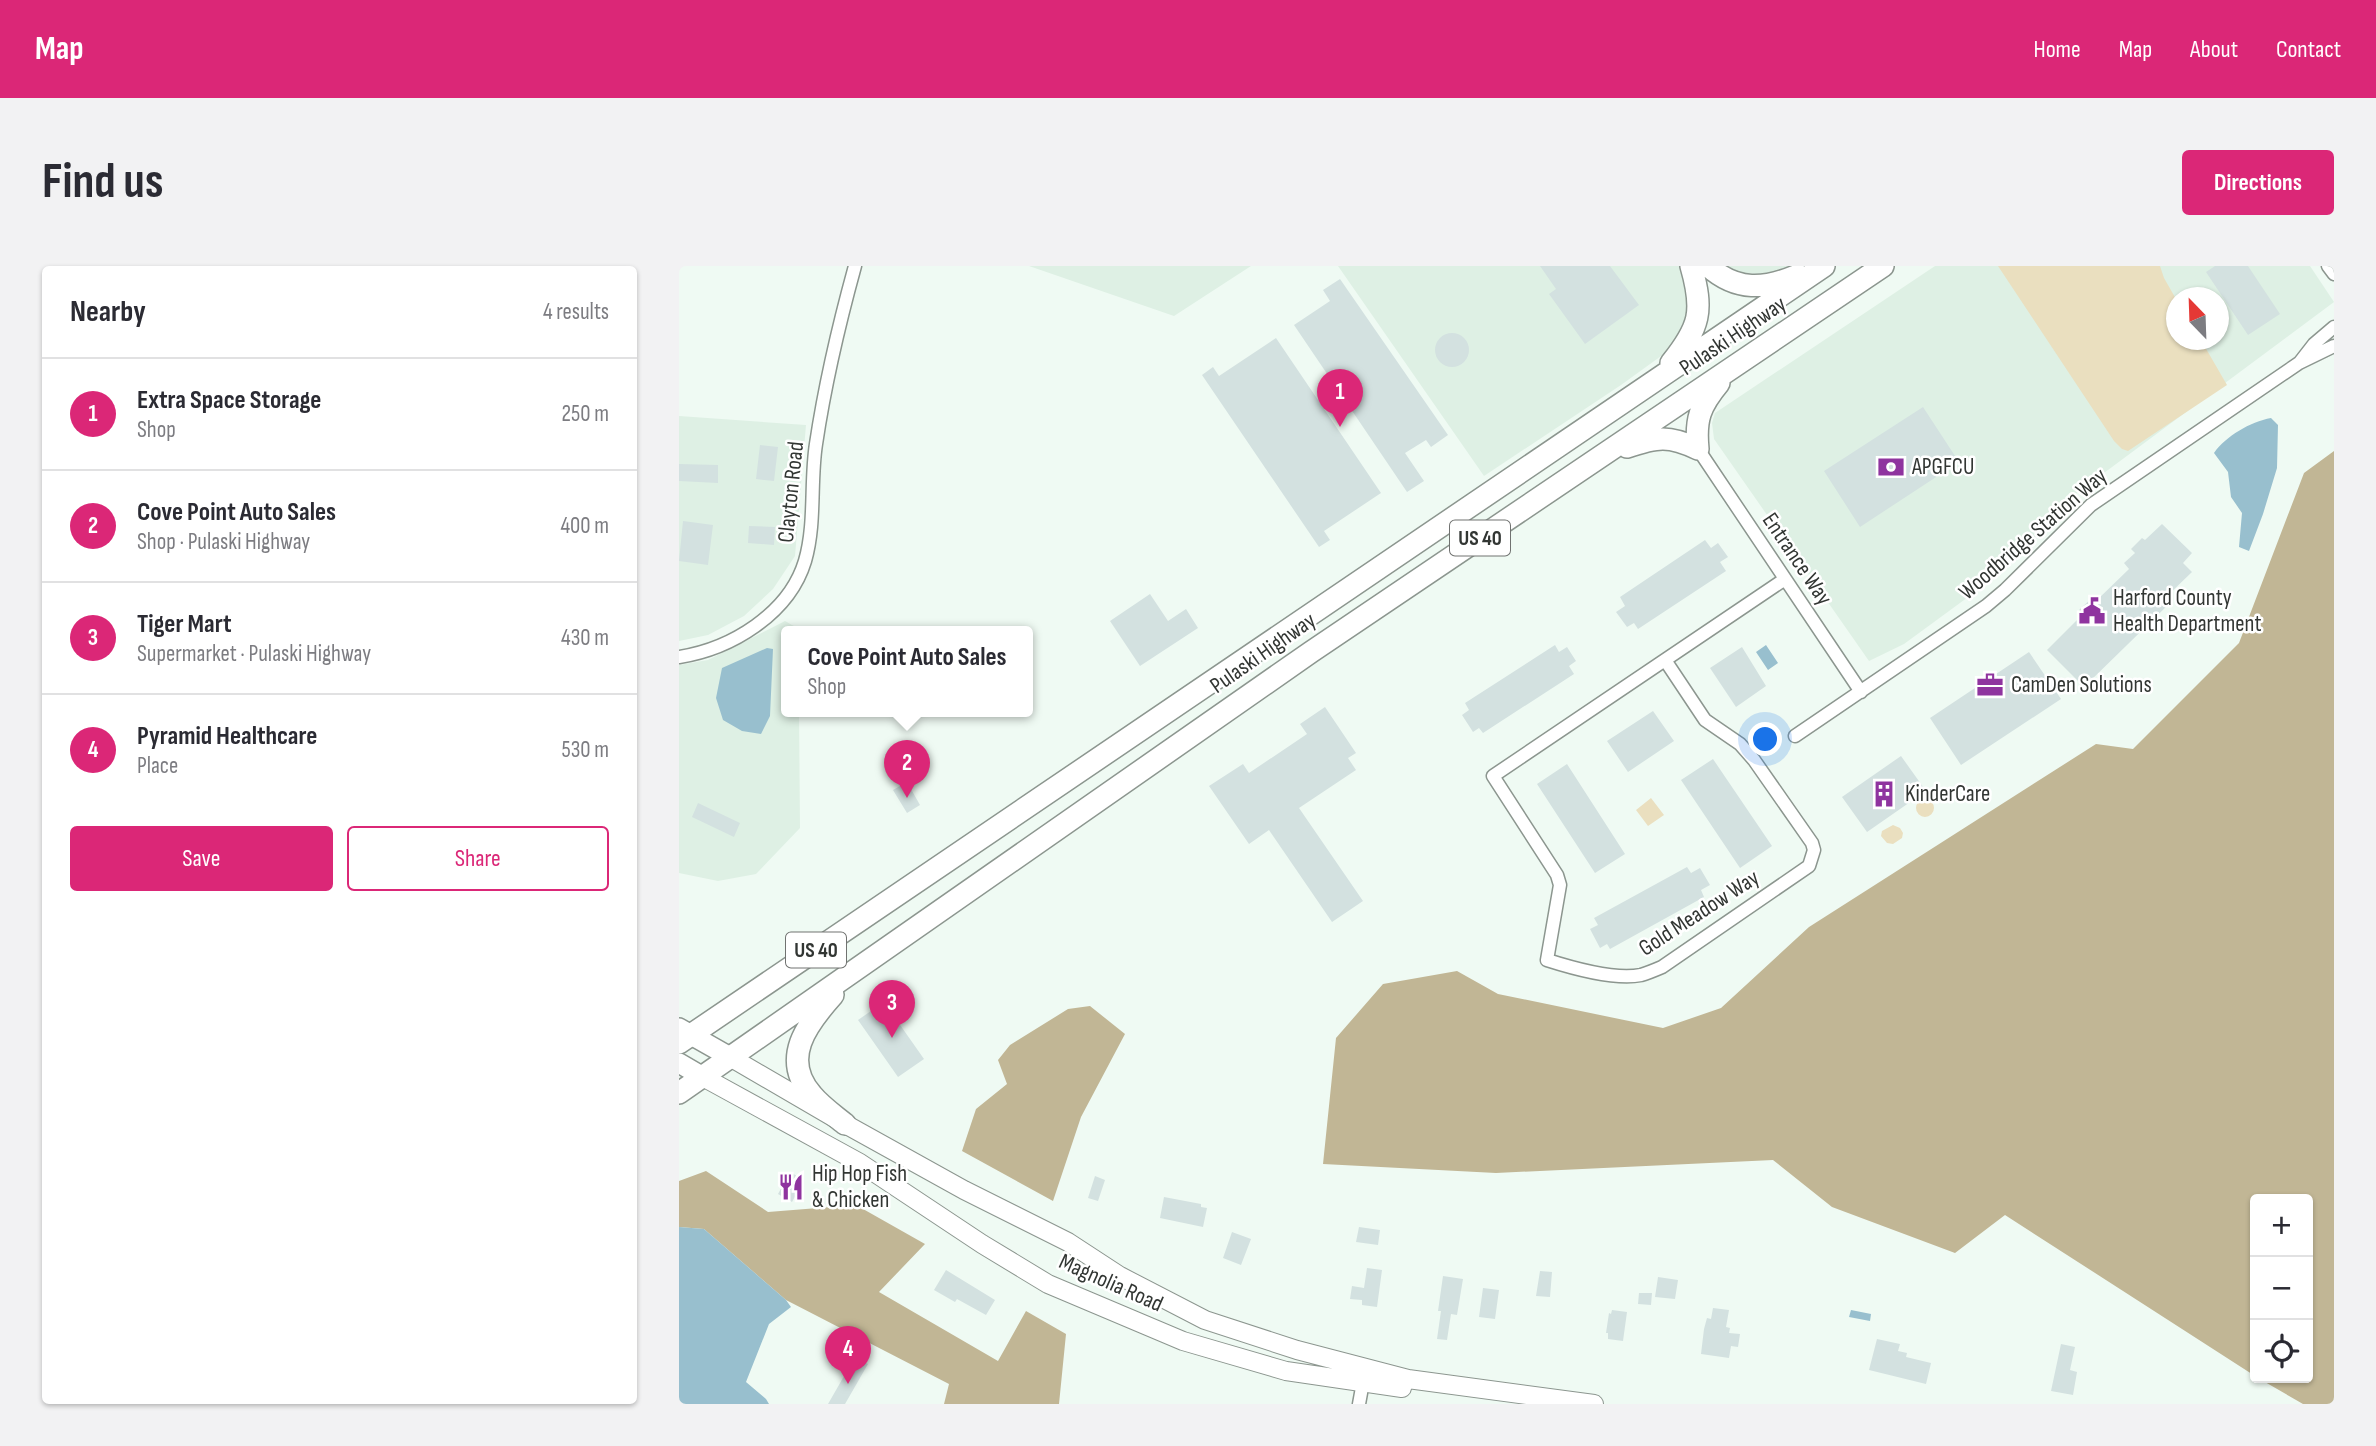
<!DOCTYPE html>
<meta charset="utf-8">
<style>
body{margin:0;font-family:"Sofia Sans Condensed",sans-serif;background:#f2f2f3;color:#2b2b33}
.controls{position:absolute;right:21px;bottom:21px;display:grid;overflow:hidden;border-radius:7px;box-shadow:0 2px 5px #0004}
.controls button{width:63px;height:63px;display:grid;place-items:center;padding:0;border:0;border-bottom:2px solid #e1e1e2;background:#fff;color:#2b2b33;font:35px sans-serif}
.compass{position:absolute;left:1487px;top:21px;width:63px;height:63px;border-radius:50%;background:#fff;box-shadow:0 2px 5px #0004;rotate:337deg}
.you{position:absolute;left:1087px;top:474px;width:24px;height:24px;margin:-18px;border:5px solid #fff;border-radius:50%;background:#1a73e8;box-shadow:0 0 0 10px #1a73e833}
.badge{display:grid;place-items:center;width:46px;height:46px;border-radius:50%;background:#db2777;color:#fff;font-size:23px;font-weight:700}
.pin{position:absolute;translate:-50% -58px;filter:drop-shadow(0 2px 4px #0008)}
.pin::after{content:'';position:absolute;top:37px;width:24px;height:21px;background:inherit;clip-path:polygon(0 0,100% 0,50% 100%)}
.popup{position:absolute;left:102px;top:360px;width:252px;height:91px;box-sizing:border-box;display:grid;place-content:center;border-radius:7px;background:#fff;filter:drop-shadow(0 2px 5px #0005);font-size:23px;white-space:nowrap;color:#7c7c81}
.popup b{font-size:26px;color:#2b2b33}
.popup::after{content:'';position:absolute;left:50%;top:100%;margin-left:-14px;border:14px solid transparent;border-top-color:#fff}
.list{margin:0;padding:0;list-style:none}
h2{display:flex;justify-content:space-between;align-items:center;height:91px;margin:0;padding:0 28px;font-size:30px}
h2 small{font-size:23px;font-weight:400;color:#7c7c81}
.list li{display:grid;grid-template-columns:46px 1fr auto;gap:21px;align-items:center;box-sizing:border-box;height:112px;padding:0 28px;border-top:2px solid #e1e1e2}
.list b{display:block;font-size:26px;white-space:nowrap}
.list p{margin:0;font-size:23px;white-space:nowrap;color:#7c7c81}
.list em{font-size:23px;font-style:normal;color:#7c7c81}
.actions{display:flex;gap:14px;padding:21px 28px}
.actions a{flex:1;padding:16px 0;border:2px solid #db2777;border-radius:7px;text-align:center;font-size:24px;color:#db2777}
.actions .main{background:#db2777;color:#fff}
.icon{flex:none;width:38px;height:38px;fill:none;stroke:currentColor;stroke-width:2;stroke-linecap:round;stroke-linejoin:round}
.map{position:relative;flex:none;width:1655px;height:1138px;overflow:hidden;border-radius:7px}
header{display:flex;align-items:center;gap:42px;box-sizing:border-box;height:98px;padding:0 35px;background:#db2777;color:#fff}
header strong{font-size:33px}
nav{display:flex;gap:38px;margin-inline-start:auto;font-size:24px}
.intro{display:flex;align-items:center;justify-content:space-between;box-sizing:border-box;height:168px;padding:0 42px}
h1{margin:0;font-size:49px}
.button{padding:18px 32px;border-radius:7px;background:#db2777;color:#fff;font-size:24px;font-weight:700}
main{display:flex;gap:42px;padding:0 42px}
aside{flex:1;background:#fff;border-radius:7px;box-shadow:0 2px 5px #0004}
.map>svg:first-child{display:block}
</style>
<header>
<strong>Map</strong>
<nav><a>Home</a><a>Map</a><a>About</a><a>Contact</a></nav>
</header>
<div class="intro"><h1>Find us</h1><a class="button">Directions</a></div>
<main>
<aside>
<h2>Nearby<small>4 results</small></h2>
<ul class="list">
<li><span class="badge">1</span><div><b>Extra Space Storage</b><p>Shop</p></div><em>250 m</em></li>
<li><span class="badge">2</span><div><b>Cove Point Auto Sales</b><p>Shop · Pulaski Highway</p></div><em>400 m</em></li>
<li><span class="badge">3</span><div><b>Tiger Mart</b><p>Supermarket · Pulaski Highway</p></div><em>430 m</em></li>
<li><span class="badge">4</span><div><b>Pyramid Healthcare</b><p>Place</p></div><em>530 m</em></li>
</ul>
<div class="actions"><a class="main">Save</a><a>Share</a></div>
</aside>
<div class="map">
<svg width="1655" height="1138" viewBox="0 0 1655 1138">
<rect width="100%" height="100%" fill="#effaf3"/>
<path fill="#def0e4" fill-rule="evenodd" d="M 350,0 L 572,0 L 495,50 Z
M 659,0 L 1002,0 L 1007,17 L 1010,54 L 996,80 L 942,119 L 805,210 Z
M 1043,0 L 1110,0 L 1089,9 L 1057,6 Z
M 1256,0 L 1631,0 L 1655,36 L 1394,230 L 1326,304 L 1225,378 L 1190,395 L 1035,173 L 1033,157 L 1036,147 ZM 1498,32 L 1540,32 L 1540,74 L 1498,74 Z
M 0,150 L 127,159 L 116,290 L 94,323 L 65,350 L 29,369 L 0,375 Z
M 106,355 L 120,363 L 120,366 L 107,366 L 107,446 L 120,446 L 121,562 L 77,608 L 39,615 L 0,607 L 0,399 L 29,394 Z"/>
<path fill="#eadfbf" d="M 1319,0 L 1481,0 L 1485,12 L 1497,33 L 1498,74 L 1522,74 L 1548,119 L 1449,185 L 1443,183 L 1435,175 Z
M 972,532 L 985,549 L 969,560 L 957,544 Z
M1237 542a9 9 0 1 1 18 0a9 9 0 1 1-18 0Z
M 1214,559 L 1221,562 L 1224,567 L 1223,572 L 1214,578 L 1208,577 L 1202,570 L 1203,565 Z"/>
<path fill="#c1b695" d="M 1655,185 L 1655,1138 L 1624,1138 L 1579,1112 L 1629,1112 L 1629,933 L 1576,933 L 1576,1110 L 1326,949 L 1276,987 L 1153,941 L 1094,894 L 817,907 L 644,898 L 657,772 L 704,718 L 778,705 L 819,728 L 984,762 L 1042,742 L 1130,661 L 1417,478 L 1454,483 L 1560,377 L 1625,207 Z
M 411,740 L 446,768 L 402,851 L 374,935 L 283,885 L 297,843 L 328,818 L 319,794 L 331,779 L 389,743 Z
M 27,905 L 89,946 L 177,939 L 246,978 L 200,1026 L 319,1095 L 347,1045 L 387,1068 L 380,1138 L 265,1138 L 270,1118 L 107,1034 L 25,963 L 0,961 L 0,915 Z"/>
<path fill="#98bfce" d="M 1592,152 L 1599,159 L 1598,202 L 1584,248 L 1570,285 L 1560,281 L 1563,247 L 1552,231 L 1549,206 L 1535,187 C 1547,170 1571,156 1592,152 Z
M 1087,379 L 1099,397 L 1089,404 L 1077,386 Z
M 88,382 L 94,383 L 91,450 L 82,468 L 63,465 L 44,454 L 37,432 L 43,402 Z
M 0,961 L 25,963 L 107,1034 L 112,1041 L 90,1058 L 67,1116 L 87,1133 L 90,1138 L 0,1138 Z
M 1172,1044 L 1192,1048 L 1191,1055 L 1170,1051 Z"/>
<path fill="#d3e1e0" d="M 861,0 L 931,0 L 960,39 L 906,78 L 870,28 L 877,23 Z
M 1536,0 L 1569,0 L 1601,48 L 1569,69 L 1527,6 Z
M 661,13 L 769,169 L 752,181 L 747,174 L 726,187 L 745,215 L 728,226 L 615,59 L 651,35 L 644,24 Z
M756 84a17 17 0 1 1 34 0a17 17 0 1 1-34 0Z
M 597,72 L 702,227 L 645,265 L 651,274 L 640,281 L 523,109 L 534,101 L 540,110 Z
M 1244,141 L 1280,196 L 1181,261 L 1145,205 Z
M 81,179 L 99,181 L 95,215 L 77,213 Z
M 0,198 L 39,199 L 39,217 L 0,215 Z
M 4,255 L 34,259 L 29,299 L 0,295 Z
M 1483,258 L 1513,287 L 1504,297 L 1513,306 L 1485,333 L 1490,338 L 1405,421 L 1368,384 L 1404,348 L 1400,344 L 1413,332 L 1416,336 L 1450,303 L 1445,297 L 1456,287 L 1452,283 L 1463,272 L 1466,274 Z
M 70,260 L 96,261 L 95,279 L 69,277 Z
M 1026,274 L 1032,282 L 1039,277 L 1049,291 L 1041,296 L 1047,305 L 959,363 L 955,357 L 948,361 L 937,346 L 946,340 L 941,331 Z
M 471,328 L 489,355 L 507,343 L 519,362 L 461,400 L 431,355 Z
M 876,379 L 880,386 L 888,381 L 897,395 L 890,400 L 895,408 L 804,467 L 800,462 L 794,466 L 783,449 L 790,444 L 786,437 Z
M 1063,381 L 1087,420 L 1057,441 L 1031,402 Z
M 1350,386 L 1382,433 L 1282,499 L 1251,452 Z
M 646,441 L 677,487 L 669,492 L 677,504 L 620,542 L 684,635 L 653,656 L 590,564 L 570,578 L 530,520 L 564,498 L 570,507 L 628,468 L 621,458 Z
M 974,445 L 995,475 L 949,506 L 928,475 Z
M 1222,490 L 1247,525 L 1188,566 L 1163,531 Z
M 1034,493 L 1093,580 L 1061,602 L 1002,514 Z
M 888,498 L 946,588 L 916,607 L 858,518 Z
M 228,516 L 241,539 L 228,547 L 214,524 Z
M 19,537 L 61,557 L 55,571 L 13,551 Z
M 1008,601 L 1012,607 L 1021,602 L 1031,619 L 1022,624 L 1025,631 L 931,683 L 928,678 L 921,682 L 911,663 L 919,659 L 915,652 Z
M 205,736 L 245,793 L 219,811 L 179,754 Z
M 111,906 L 125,914 L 113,936 L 99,928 Z
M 416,910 L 426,914 L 419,935 L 409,932 Z
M 485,931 L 522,938 L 522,941 L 528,942 L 524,961 L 481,952 Z
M 680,961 L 701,964 L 699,979 L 677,976 Z
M 553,966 L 572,973 L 562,999 L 544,992 Z
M 688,1002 L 703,1004 L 698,1041 L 683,1039 L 683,1034 L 671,1033 L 673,1020 L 685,1022 Z
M 267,1004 L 316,1034 L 307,1049 L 278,1033 L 276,1036 L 255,1024 Z
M 861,1005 L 873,1006 L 871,1031 L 857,1030 Z
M 764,1010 L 784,1013 L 778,1049 L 772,1048 L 768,1074 L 758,1073 L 762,1045 L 759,1045 Z
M 979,1011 L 999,1014 L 996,1033 L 976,1031 Z
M 804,1022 L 820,1024 L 816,1053 L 800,1051 Z
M 960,1027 L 973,1027 L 972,1039 L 959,1038 Z
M 1034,1042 L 1050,1044 L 1047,1061 L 1051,1062 L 1050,1067 L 1061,1068 L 1059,1081 L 1052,1080 L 1050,1092 L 1022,1088 L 1025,1063 L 1028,1052 L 1032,1053 Z
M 933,1044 L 948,1046 L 944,1075 L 929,1073 L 929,1067 L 927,1067 L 930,1047 L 932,1048 Z
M 1198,1073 L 1221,1078 L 1219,1085 L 1228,1087 L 1227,1091 L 1252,1097 L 1247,1118 L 1190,1104 Z
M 1382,1078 L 1396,1081 L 1391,1104 L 1398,1106 L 1394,1129 L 1372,1125 Z
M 176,1091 L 189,1098 L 166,1138 L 149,1138 Z"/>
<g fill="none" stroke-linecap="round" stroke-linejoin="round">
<g stroke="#8c968f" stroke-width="15">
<path id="minor" d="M 1649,0 L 1655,8
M 1621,96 L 1635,78 L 1655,61
M 1019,183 L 1182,426
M 0,391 C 52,383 110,348 126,295 C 137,257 131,216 137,178 C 146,118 160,58 176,0
M 986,394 L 1026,454 L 1061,478 L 1075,494 L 1133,577 L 1135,584 L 1130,600 L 983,701 C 976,704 969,707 962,709 C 937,714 893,702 868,694 L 881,619 L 878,609 L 814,510 L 1106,313
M 1116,470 L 1307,340 L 1326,324 L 1412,239 L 1620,97 L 1655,80
M 680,1138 L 684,1116"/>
</g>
<g stroke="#8c968f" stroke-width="20">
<path id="secondary" d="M 51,791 L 166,858 L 285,924 L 389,976 L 441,1010 L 526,1054 L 618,1084 L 729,1113 L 915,1138
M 24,811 L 181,897 L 303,978 L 369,1018 L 504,1075 L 607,1105 L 723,1122"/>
</g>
<g stroke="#8c968f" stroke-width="22">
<path id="primary" d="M 0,762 L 51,791
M 0,797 L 24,811"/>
</g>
<g stroke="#8c968f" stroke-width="24">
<path id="trunk" d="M 1029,0 C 1058,26 1086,23 1119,9
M 992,97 C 1021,61 1025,45 1012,0
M 948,181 C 978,171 990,169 1019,183 C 1016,153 1021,140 1040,117
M 154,729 C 128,758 101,793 133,829 C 142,840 155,849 166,858
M 0,777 L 1145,0
M 0,827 L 632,386 L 1204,0"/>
</g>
<use href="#minor" stroke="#fff" stroke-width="12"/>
<use href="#secondary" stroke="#fff" stroke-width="18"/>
<use href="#primary" stroke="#fff" stroke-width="19"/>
<use href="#trunk" stroke="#fff" stroke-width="21"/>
</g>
<defs>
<g id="bank-bare" transform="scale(2.1)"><path d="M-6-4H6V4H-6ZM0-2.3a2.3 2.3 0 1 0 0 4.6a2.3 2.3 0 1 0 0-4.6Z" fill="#8f349f" stroke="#fff" stroke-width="2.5" paint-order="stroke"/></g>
<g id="civic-bare" transform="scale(2.1)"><path d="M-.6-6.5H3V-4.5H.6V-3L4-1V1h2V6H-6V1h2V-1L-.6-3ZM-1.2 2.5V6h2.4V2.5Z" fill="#8f349f" stroke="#fff" stroke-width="2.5" paint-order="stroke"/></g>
<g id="office-bare" transform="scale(2.1)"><path d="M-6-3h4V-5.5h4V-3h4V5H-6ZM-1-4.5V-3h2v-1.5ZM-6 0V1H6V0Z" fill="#8f349f" stroke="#fff" stroke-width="2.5" paint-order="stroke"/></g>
<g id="building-bare" transform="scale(2.1)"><path d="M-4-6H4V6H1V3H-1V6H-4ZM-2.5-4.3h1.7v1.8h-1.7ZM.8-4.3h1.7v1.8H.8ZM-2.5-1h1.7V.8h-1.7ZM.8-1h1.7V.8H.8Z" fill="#8f349f" stroke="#fff" stroke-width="2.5" paint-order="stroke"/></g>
<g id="restaurant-bare" transform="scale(2.1)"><path d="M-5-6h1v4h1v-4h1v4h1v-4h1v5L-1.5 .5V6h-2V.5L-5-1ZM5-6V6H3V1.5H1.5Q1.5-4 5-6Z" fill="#8f349f" stroke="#fff" stroke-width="2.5" paint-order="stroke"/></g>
</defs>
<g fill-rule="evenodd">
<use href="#bank-bare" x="1212" y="201"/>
<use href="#civic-bare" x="1413" y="345"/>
<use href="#office-bare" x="1311" y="419"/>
<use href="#building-bare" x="1205" y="528"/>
<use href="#restaurant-bare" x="112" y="921"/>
</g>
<g text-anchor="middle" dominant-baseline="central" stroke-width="5" stroke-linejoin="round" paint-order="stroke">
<g fill="#fff" stroke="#707270" stroke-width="2">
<rect x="771" y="254.5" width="60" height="35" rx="5"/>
<rect x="107" y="666.5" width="60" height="35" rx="5"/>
</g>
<g font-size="21" font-weight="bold" fill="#323633">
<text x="801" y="272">US 40</text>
<text x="137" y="684">US 40</text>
</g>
<g font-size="23" fill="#323633" stroke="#fff">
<text transform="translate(1054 70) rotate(-34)">Pulaski Highway</text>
<text transform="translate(112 226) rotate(-84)">Clayton Road</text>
<text transform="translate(1354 268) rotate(-41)">Woodbridge Station Way</text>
<text transform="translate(1118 293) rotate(56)">Entrance Way</text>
<text transform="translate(584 387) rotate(-35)">Pulaski Highway</text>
<text transform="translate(1020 647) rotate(-33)">Gold Meadow Way</text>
<text transform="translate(432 1017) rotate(24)">Magnolia Road</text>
</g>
<g font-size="23" fill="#323633" stroke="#fff" text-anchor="start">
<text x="1233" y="201">APGFCU</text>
<text x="1434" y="332">Harford County<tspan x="1434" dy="26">Health Department</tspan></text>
<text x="1332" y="419">CamDen Solutions</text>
<text x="1226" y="528">KinderCare</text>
<text x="133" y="908">Hip Hop Fish<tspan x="133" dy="26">&amp; Chicken</tspan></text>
</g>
</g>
</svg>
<div class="controls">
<button>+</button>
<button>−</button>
<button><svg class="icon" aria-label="locate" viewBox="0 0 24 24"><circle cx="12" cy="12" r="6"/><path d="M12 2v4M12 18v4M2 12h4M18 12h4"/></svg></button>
</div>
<svg class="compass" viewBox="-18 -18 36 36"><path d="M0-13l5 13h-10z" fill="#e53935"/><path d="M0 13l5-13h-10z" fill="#7c7c81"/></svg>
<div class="you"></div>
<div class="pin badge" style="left:661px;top:161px">1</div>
<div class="pin badge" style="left:228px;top:532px">2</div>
<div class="popup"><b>Cove Point Auto Sales</b>Shop</div>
<div class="pin badge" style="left:213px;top:772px">3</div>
<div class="pin badge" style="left:169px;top:1118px">4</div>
</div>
</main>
